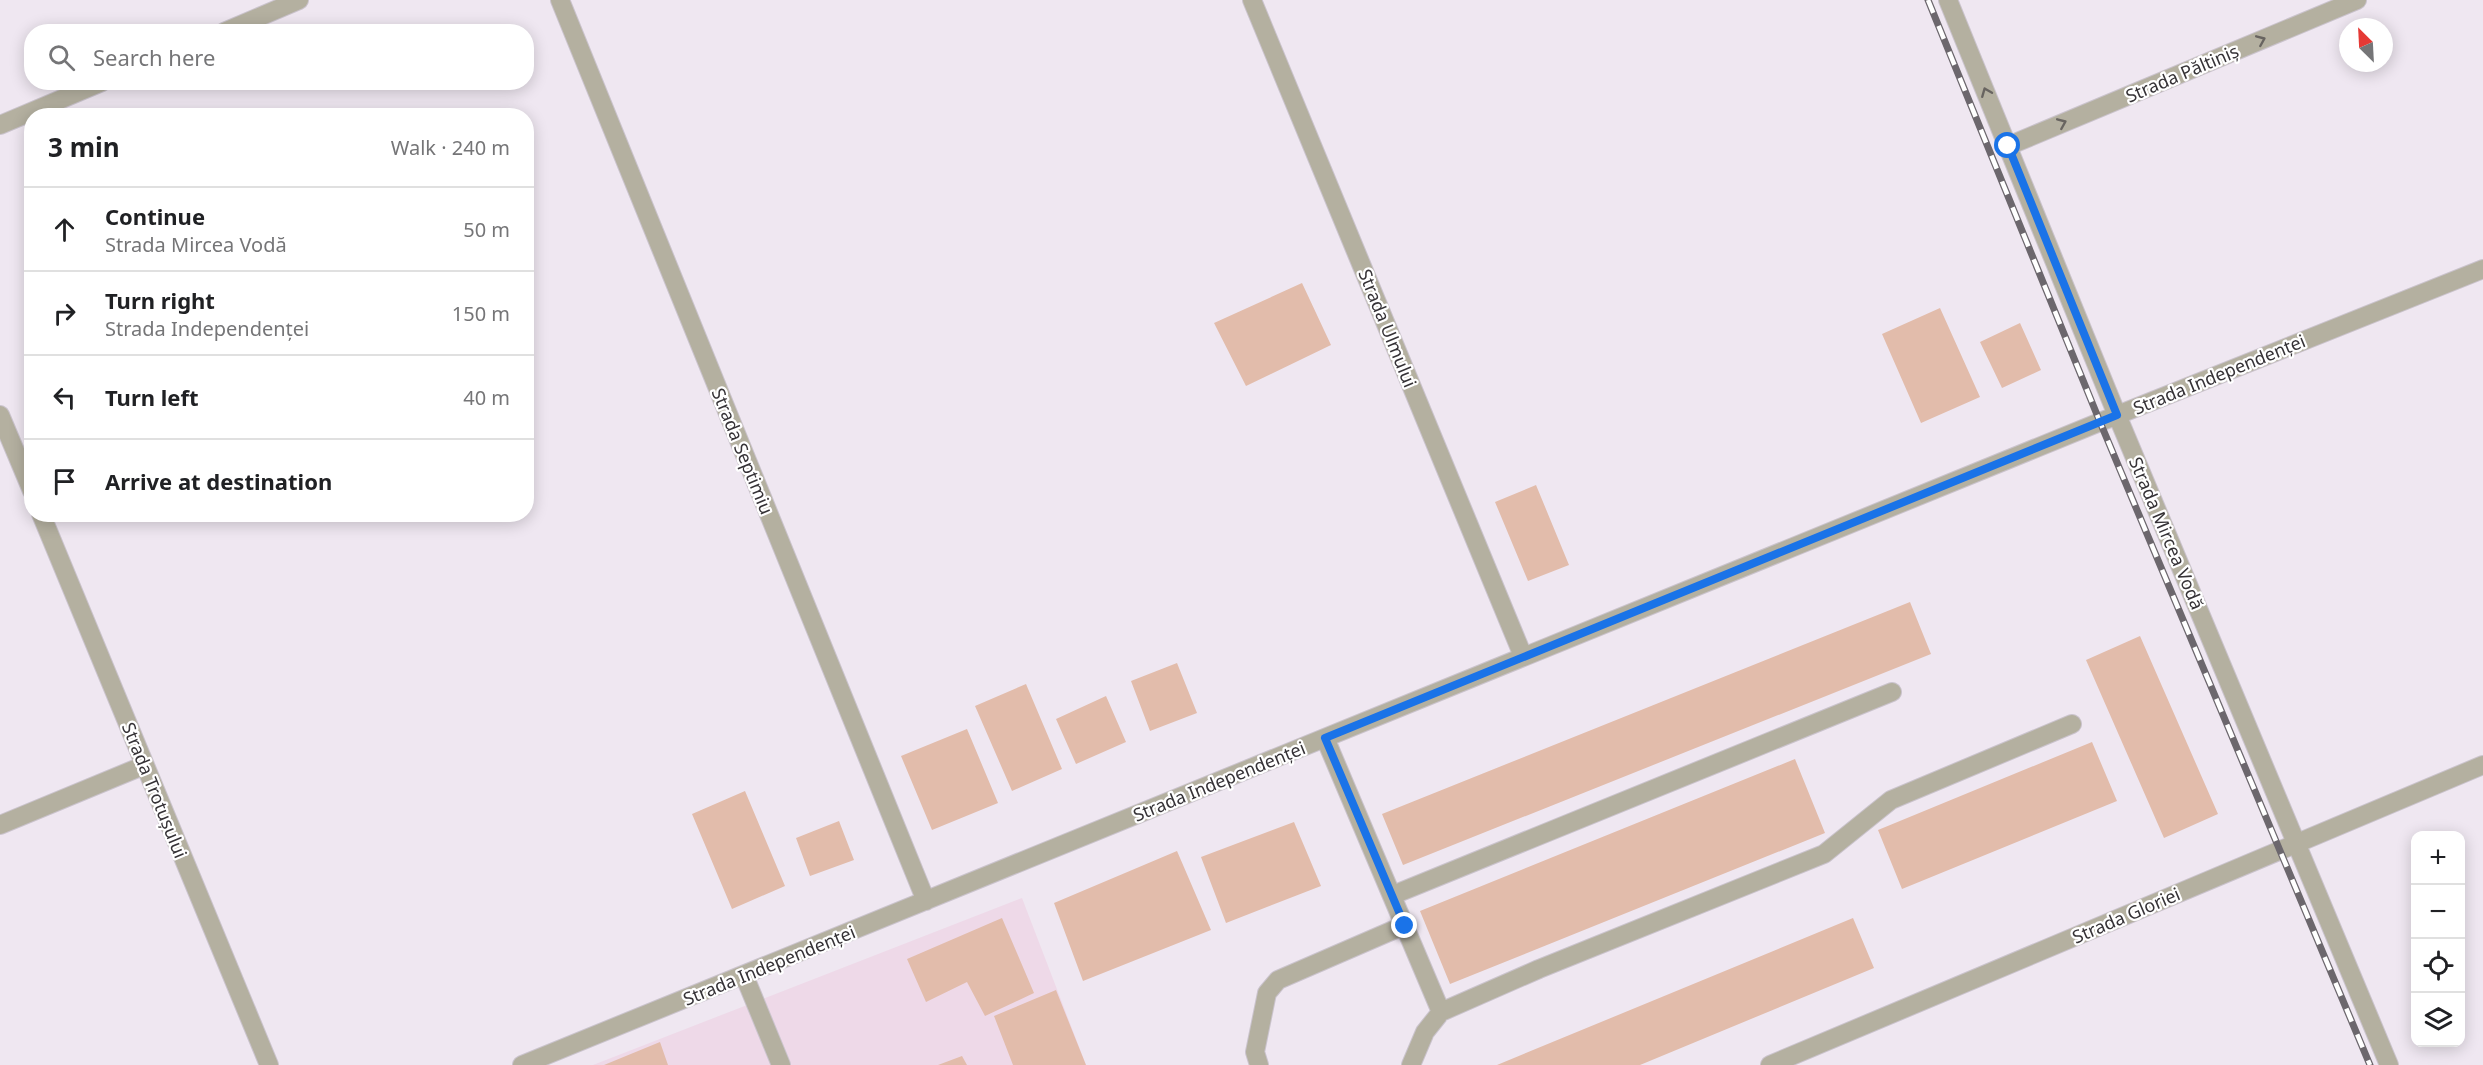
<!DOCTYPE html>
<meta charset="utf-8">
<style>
body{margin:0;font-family:"Noto Sans",sans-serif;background:#f6f6f6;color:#202124}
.controls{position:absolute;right:18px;bottom:18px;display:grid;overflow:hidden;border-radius:12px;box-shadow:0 3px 15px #0003}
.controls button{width:54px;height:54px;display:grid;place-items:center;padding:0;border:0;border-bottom:2px solid #e0e0e0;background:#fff;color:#202124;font:30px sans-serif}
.compass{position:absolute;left:2339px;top:18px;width:54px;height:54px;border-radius:50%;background:#fff;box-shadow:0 3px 15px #0003;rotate:336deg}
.stop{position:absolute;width:18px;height:18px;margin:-14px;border:4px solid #1a73e8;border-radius:50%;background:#fff}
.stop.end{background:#1a73e8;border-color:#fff;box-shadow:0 2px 6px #0008}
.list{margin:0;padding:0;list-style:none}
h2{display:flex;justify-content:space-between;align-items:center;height:78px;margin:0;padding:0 24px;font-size:26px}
h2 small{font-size:20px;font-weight:400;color:#757577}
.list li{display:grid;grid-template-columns:39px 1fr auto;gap:18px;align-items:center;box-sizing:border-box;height:84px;padding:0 24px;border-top:2px solid #e0e0e0}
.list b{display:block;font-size:22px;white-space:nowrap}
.list p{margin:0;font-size:20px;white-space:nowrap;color:#757577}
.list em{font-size:20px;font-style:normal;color:#757577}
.icon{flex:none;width:33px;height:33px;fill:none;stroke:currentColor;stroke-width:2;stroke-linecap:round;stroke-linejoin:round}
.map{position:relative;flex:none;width:2483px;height:1065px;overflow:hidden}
.search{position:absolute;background:#fff;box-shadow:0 3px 15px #0003;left:24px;top:24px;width:510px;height:66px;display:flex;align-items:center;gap:15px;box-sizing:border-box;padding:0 21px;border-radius:24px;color:#757577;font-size:22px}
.panel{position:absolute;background:#fff;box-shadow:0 3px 15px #0003;left:24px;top:108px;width:510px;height:414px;border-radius:24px}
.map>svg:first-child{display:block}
</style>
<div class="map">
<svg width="2483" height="1065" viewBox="0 0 2483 1065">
<rect width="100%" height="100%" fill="#efe7f1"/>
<path fill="#eed9e8" d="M 1022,898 L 1086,1065 L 593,1065 Z"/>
<path fill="#e2bcab" d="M 1302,283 L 1331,345 L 1246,386 L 1214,323 Z
M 1940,308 L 1980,397 L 1921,423 L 1882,334 Z
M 2020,323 L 2041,370 L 2002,388 L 1980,342 Z
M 1536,485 L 1569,565 L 1528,581 L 1495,502 Z
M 1910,602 L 1931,654 L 1403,865 L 1382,814 Z
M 2140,636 L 2218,814 L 2164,838 L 2086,660 Z
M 1177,663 L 1197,713 L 1150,731 L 1131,681 Z
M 1026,684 L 1062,769 L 1012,791 L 975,706 Z
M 1106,696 L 1126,742 L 1076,764 L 1056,719 Z
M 967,729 L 998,803 L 932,830 L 901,756 Z
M 2092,742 L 2117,801 L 1902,889 L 1878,830 Z
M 1795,759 L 1825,833 L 1450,984 L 1420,911 Z
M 745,791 L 785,886 L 732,909 L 692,814 Z
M 839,821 L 854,860 L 810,876 L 796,838 Z
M 1294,822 L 1321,886 L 1226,923 L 1201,857 Z
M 1177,851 L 1211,930 L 1083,981 L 1054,903 Z
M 1002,918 L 1034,993 L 985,1016 L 967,982 L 926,1002 L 907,959 Z
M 1853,918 L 1874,968 L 1640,1065 L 1497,1065 Z
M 1056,990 L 1086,1065 L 1013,1065 L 994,1016 Z
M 660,1042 L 668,1065 L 604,1065 Z
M 962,1056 L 967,1065 L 938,1065 Z"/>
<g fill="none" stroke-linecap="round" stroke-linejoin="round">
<g stroke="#cac3cc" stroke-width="20">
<path id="minor" d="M 560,0 L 926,901
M 1252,0 L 1523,656
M 1948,0 L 2117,415 L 2389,1065
M 224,32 L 299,0
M 0,125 L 102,82
M 2008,146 L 2357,0
M 0,415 L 32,491
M 41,514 L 269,1065
M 1325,738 L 1441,1012
M 0,825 L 145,765
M 1393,895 L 1892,692
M 744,975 L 781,1065
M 522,1065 L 2100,422 L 2483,269
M 1259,1065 L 1255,1052 L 1267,993 L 1278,980 L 1405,925
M 1411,1065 L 1425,1032 L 1441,1012 L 1539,969 L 1824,854 L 1891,800 L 2072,724
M 1770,1065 L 2483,765"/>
</g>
<use href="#minor" stroke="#b4b0a0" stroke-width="18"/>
<g stroke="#6c676d" stroke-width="7">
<path id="rail" d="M 1928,0 L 2100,422 L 2370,1065"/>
</g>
<use href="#rail" stroke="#fff" stroke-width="4.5" stroke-dasharray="14" stroke-linecap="butt"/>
</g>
<defs><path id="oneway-chevron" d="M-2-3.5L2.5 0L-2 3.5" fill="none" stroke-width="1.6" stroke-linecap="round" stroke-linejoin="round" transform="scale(1.5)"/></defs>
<g stroke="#686460">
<use href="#oneway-chevron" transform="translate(2261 40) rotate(-23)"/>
<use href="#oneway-chevron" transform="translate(1986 92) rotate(-112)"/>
<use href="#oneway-chevron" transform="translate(2062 123) rotate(-23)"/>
</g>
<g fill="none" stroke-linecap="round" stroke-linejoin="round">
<path stroke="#1a73e8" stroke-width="8" d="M 1405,926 L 1325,738 L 2117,415 L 2008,146"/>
</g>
<g text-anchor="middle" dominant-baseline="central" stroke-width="4.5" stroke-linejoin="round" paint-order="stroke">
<g font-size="18" fill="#353236" stroke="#fff">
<text transform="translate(2182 73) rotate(-23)">Strada Păltiniș</text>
<text transform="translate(1388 328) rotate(68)">Strada Ulmului</text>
<text transform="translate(2219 374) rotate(-22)">Strada Independenței</text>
<text transform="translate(743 451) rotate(68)">Strada Septimiu</text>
<text transform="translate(2167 533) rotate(67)">Strada Mircea Vodă</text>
<text transform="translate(1219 781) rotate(-22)">Strada Independenței</text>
<text transform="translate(155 790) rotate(68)">Strada Trotușului</text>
<text transform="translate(2126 915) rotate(-23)">Strada Gloriei</text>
<text transform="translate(769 965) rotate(-22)">Strada Independenței</text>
</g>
</g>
</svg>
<div class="controls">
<button>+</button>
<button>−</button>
<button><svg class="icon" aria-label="locate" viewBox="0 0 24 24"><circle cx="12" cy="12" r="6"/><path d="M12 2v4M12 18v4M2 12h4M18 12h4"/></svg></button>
<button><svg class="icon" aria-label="layers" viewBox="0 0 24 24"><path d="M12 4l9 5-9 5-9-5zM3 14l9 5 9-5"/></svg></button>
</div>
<svg class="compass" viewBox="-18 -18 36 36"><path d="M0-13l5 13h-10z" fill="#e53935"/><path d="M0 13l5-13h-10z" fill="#757577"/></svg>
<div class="stop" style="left:2008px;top:146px"></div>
<div class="stop end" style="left:1405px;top:926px"></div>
<div class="search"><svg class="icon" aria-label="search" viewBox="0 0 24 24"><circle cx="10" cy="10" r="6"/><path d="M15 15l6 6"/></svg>Search here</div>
<section class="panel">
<h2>3 min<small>Walk · 240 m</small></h2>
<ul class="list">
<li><svg class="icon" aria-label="ahead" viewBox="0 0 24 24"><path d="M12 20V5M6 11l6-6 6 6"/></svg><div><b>Continue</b><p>Strada Mircea Vodă</p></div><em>50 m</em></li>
<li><svg class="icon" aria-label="right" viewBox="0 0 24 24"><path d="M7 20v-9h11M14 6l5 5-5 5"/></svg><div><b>Turn right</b><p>Strada Independenței</p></div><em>150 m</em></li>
<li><svg class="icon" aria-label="left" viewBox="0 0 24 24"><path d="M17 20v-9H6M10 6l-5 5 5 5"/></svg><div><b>Turn left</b></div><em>40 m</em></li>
<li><svg class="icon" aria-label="arrive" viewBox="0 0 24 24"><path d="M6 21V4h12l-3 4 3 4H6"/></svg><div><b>Arrive at destination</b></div></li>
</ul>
</section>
</div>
